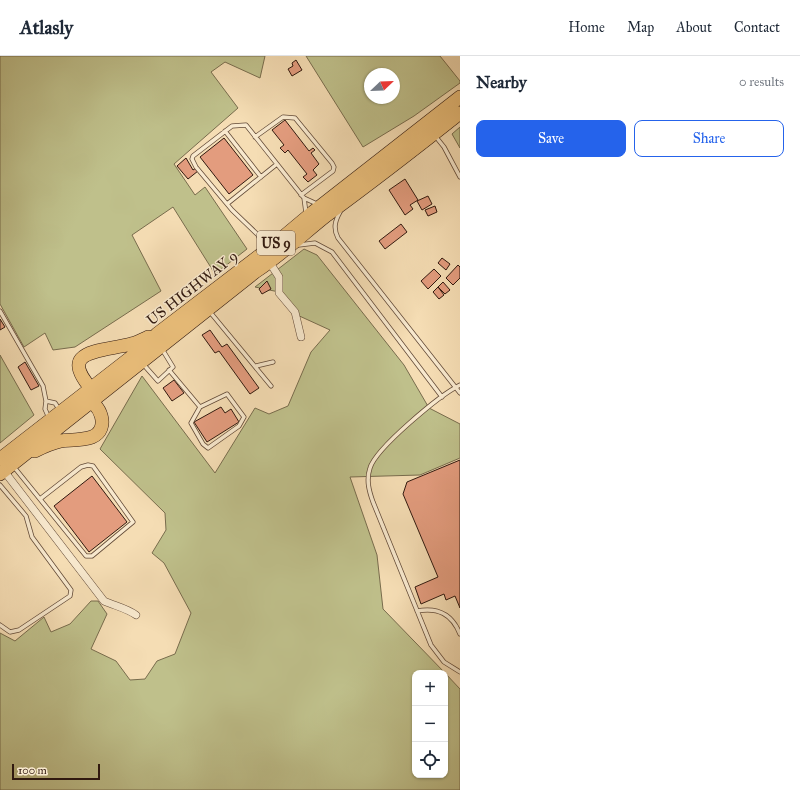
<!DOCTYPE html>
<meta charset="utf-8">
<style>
body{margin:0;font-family:"IM FELL Great Primer",serif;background:#f6f6f7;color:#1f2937}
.controls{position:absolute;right:12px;bottom:12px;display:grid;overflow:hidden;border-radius:8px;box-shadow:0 1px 3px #0004}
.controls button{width:36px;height:36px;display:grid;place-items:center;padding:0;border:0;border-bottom:1px solid #e0e1e3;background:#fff;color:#1f2937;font:20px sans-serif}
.compass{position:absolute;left:364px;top:12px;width:36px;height:36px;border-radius:50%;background:#fff;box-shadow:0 1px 3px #0004;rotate:67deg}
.scale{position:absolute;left:12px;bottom:10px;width:88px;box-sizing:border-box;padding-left:4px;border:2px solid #31190f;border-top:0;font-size:11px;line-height:14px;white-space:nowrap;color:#31190f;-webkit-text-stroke:3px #f8e9ce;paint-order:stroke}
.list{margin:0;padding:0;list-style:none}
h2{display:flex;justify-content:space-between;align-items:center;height:52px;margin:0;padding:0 16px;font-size:17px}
h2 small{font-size:13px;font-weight:400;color:#747a83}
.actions{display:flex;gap:8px;padding:12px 16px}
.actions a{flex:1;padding:9px 0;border:1px solid #2563eb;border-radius:8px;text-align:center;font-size:14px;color:#2563eb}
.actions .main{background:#2563eb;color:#fff}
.icon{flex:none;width:22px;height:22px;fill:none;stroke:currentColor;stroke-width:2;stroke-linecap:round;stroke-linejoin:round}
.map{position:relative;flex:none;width:460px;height:734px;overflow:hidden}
header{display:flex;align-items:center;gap:24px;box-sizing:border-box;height:56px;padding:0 20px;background:#fff;border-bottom:1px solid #e0e1e3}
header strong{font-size:19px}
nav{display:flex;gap:22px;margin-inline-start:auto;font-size:14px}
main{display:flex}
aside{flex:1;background:#fff}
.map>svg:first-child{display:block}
</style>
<header>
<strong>Atlasly</strong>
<nav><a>Home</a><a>Map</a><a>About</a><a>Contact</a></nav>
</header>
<main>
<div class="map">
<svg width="460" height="734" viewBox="0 0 460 734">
<rect width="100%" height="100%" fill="#f5ddb4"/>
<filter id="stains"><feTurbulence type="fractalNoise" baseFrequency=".005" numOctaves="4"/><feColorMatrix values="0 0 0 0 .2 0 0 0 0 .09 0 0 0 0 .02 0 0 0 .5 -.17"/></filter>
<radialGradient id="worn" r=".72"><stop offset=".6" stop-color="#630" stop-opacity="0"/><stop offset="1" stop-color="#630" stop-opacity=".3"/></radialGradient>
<path fill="#bfc08b" stroke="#786c4d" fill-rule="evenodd" d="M 0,0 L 265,0 L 260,22 L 225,6 L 211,16 L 238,52 L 174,108 L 195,139 L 205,131 L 247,193 L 215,218 L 173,151 L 132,179 L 161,235 L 75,291 L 53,294 L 45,277 L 24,291 L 0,248 Z
M 306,0 L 440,0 L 460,25 L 460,27 L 414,60 L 363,91 ZM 370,18 L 394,18 L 394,42 L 370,42 Z
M 460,71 L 460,92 L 452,78 Z
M 304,193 L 317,199 L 404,309 L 429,352 L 460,368 L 460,402 L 420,419 L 350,421 L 377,499 L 383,553 L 445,617 L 415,617 L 415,719 L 445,719 L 445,617 L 460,633 L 460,734 L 0,734 L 0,577 L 15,585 L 44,561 L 51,576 L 70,568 L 91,545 L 98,545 L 107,558 L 91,593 L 116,605 L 130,624 L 145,623 L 157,605 L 175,598 L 191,557 L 164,507 L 152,497 L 166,474 L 165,457 L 100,393 L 142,320 L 215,417 L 255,352 L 269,358 L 288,350 L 311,296 L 330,274 L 295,258 L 279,236 L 255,231 Z
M 0,299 L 34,359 L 0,387 Z"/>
<path fill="#e39c7e" stroke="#31190f" d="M 296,4 L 302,14 L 292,20 L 288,13 L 293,10 L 292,7 Z
M 285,64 L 309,95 L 313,92 L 315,94 L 311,97 L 319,108 L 313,114 L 317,119 L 308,126 L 303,121 L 307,118 L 288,94 L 285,97 L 280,92 L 284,89 L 272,74 Z
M 224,82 L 253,119 L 229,138 L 200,101 Z
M 186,102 L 193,114 L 196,112 L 198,115 L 188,123 L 177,110 Z
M 405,123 L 418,144 L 410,149 L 413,153 L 405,159 L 389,134 Z
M 428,140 L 432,148 L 422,154 L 417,145 Z
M 435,150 L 437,156 L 428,160 L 425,154 Z
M 401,168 L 407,176 L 385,193 L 379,185 Z
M 442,202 L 450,208 L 446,214 L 438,207 Z
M 458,209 L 460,211 L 460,222 L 453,229 L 446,222 Z
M 434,213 L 441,220 L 428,233 L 421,225 Z
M 267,225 L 271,233 L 262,238 L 259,233 Z
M 443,226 L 450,234 L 445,238 L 438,231 Z
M 438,231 L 444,239 L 439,243 L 433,236 Z
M 0,263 L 5,271 L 0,274 Z
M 210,274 L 222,291 L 227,288 L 259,332 L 250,338 L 219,295 L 215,297 L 202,279 Z
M 25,306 L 39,330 L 31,334 L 18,311 Z
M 174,324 L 184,337 L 172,345 L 163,332 Z
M 221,351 L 225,357 L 231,353 L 239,366 L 207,386 L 194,366 Z
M 460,404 L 460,552 L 455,540 L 446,544 L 444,538 L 421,548 L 415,531 L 438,521 L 403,438 L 407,426 Z
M 92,420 L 127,466 L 89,496 L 54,450 Z"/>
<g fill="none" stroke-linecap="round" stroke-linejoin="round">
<g stroke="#624a38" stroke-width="5">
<path id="lane" d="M 225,75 L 261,121
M 255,81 L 283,61 L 295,62 L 332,107 L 334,111 L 333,115 L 301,139
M 436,81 L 444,91 L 460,121
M 304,142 L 306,157
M 227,148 L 277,108
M 340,156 C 335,165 333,172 338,182 L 460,337
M 299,189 L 315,187 L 332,196 L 442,341
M 264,192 L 258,179 L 232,154 L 196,111 L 192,103 L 193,100 L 232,70 L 246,69 L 304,142 L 317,148
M 0,255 L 43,330 L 46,345
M 210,256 L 271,330
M 143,308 L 158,325 L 173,311 L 162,293
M 256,310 L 273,306
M 169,314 L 200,351 L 227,338 L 244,361 L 239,370 L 208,392 L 203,388 L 191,367 L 200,351
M 460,329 C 440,339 376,392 370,412 C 366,424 369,435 373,446 L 431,589 L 444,606 L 460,616
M 49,362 L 45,353 L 46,345 L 55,347 L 59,353
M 14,411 L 86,500 L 92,500 L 133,466 L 93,410 L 88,409 L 81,411 L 40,443
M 0,429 L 26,460 L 32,481 L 71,534 L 70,540 L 19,574 L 10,576 L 0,569
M 417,555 C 438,551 452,558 460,578"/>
</g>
<g stroke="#624a38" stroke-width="8">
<path id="street" d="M 270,207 L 279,221 L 279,237 L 295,256 L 301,281
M 4,415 L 104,545 C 115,550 126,552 136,559"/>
</g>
<g stroke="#31190f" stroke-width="14">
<path id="highway" d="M 96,338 C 53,293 100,296 131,288 C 137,287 142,284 148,281
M 35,395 C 43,391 52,387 61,385 C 71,384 83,384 92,381 C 111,373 100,346 85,343
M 0,403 L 143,292 L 157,278 L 276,187 L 313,156 L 460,41
M 0,418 L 255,216 C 281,199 303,178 327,159 C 372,126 416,92 460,57"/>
</g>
<use href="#lane" stroke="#f8e9ce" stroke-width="3.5"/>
<use href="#street" stroke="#f8e9ce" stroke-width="7"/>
<use href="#highway" stroke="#eabe7a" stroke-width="13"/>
</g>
<g text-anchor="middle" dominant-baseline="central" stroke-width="3" stroke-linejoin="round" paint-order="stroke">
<rect fill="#f8e9ce" stroke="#6d5748" stroke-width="1" x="257" y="175" width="38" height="24" rx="3"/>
<g font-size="14" font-weight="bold" fill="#31190f">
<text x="276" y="187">US 9</text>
</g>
<g font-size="15" fill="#31190f" stroke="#f8e9ce">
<text transform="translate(192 232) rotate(-38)">US HIGHWAY 9</text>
</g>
</g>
<rect width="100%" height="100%" filter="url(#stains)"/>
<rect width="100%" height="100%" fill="url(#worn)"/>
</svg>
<div class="controls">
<button>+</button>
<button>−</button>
<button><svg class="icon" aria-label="locate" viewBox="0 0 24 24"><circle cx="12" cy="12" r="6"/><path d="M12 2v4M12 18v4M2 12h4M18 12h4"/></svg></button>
</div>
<svg class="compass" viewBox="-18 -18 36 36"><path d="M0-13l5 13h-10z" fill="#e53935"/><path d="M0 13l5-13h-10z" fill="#747a83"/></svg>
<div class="scale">100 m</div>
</div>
<aside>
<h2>Nearby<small>0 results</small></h2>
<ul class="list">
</ul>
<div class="actions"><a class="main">Save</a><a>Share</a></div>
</aside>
</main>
